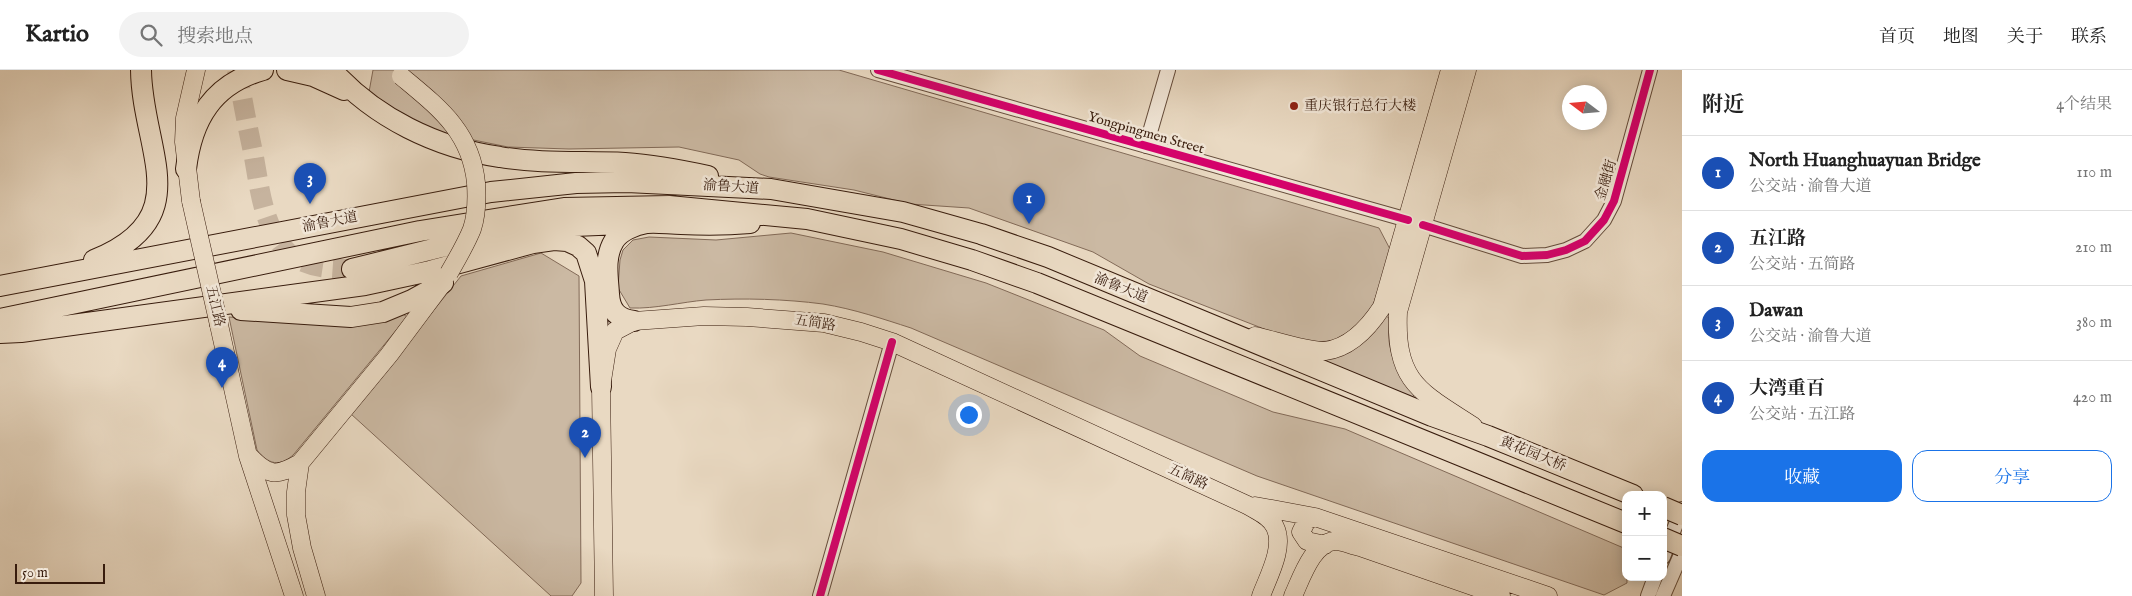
<!DOCTYPE html>
<html lang="zh">
<meta charset="utf-8">
<style>
body{margin:0;font-family:"IM FELL English","Noto Serif SC",serif;background:#f2f2f2;color:#222}
.controls{position:absolute;right:15px;bottom:15px;display:grid;overflow:hidden;border-radius:10px;box-shadow:0 2px 12px #0003}
.controls button{width:45px;height:45px;display:grid;place-items:center;padding:0;border:0;border-bottom:1px solid #e0e0e0;background:#fff;color:#222;font:25px sans-serif}
.compass{position:absolute;left:1562px;top:15px;width:45px;height:45px;border-radius:50%;background:#fff;box-shadow:0 2px 12px #0003;rotate:286deg}
.scale{position:absolute;left:15px;bottom:12px;width:90px;box-sizing:border-box;padding-left:5px;border:2px solid #381c0d;border-top:0;font-size:14px;line-height:18px;white-space:nowrap;color:#381c0d;-webkit-text-stroke:4px #f1e6d7;paint-order:stroke}
.you{position:absolute;left:968px;top:344px;width:18px;height:18px;margin:-12px;border:4px solid #fff;border-radius:50%;background:#1a73e8;box-shadow:0 0 0 8px #1a73e833}
.badge{display:grid;place-items:center;width:32px;height:32px;border-radius:50%;background:#1a73e8;color:#fff;font-size:16px;font-weight:700}
.pin{position:absolute;translate:-50% -41px;filter:drop-shadow(0 1px 2px #0008)}
.pin::after{content:'';position:absolute;top:26px;width:18px;height:15px;background:inherit;clip-path:polygon(0 0,100% 0,50% 100%)}
.list{margin:0;padding:0;list-style:none}
h2{display:flex;justify-content:space-between;align-items:center;height:65px;margin:0;padding:0 20px;font-size:21px}
h2 small{font-size:16px;font-weight:400;color:#767676}
.list li{display:grid;grid-template-columns:32px 1fr auto;gap:15px;align-items:center;box-sizing:border-box;height:75px;padding:0 20px;border-top:1px solid #e0e0e0}
.list b{display:block;font-size:19px;white-space:nowrap}
.list p{margin:0;font-size:16px;white-space:nowrap;color:#767676}
.list em{font-size:16px;font-style:normal;color:#767676}
.actions{display:flex;gap:10px;padding:15px 20px}
.actions a{flex:1;padding:11px 0;border:1px solid #1a73e8;border-radius:15px;text-align:center;font-size:18px;color:#1a73e8}
.actions .main{background:#1a73e8;color:#fff}
.icon{flex:none;width:28px;height:28px;fill:none;stroke:currentColor;stroke-width:2;stroke-linecap:round;stroke-linejoin:round}
.map{position:relative;flex:none;width:1682px;height:526px;overflow:hidden}
header{display:flex;align-items:center;gap:30px;box-sizing:border-box;height:70px;padding:0 25px;background:#fff;border-bottom:1px solid #e0e0e0}
header strong{font-size:24px}
nav{display:flex;gap:28px;margin-inline-start:auto;font-size:18px}
.search{width:350px;height:45px;background:#f2f2f2;display:flex;align-items:center;gap:12px;box-sizing:border-box;padding:0 18px;border-radius:28px;color:#767676;font-size:19px}
main{display:flex}
aside{flex:1;background:#fff}
.map>svg:first-child{display:block}
</style>
<header>
<strong>Kartio</strong>
<div class="search"><svg class="icon" aria-label="search" viewBox="0 0 24 24"><circle cx="10" cy="10" r="6"/><path d="M15 15l6 6"/></svg>搜索地点</div>
<nav><a>首页</a><a>地图</a><a>关于</a><a>联系</a></nav>
</header>
<main>
<div class="map">
<svg width="1682" height="526" viewBox="0 0 1682 526">
<rect width="100%" height="100%" fill="#e9d9c2"/>
<filter id="stains"><feTurbulence type="fractalNoise" baseFrequency=".004" numOctaves="4"/><feColorMatrix values="0 0 0 0 .2 0 0 0 0 .09 0 0 0 0 .02 0 0 0 .5 -.17"/></filter>
<radialGradient id="worn" r=".72"><stop offset=".6" stop-color="#630" stop-opacity="0"/><stop offset="1" stop-color="#630" stop-opacity=".3"/></radialGradient>
<path fill="#cbb9a3" stroke="#826a58" d="M 373,0 L 839,0 L 1379,158 L 1391,181 L 1373,235 L 1361,253 L 1348,264 L 1332,271 L 1312,272 L 1277,264 L 1149,214 L 1093,182 L 969,138 L 910,134 L 854,120 L 769,107 L 760,104 L 739,90 L 679,77 L 569,79 L 508,77 L 449,65 L 425,59 L 369,22 Z
M 791,163 L 883,182 L 986,213 L 1104,260 L 1140,286 L 1273,342 L 1345,359 L 1626,479 L 1627,513 L 1604,525 L 1257,406 L 911,258 C 883,249 854,239 823,234 C 785,229 744,228 706,230 C 681,232 656,239 630,238 L 618,218 L 620,190 L 623,180 L 633,170 L 649,167 L 716,170 Z
M 541,183 L 579,206 L 581,513 L 572,526 L 551,526 L 351,344 L 461,206 Z
M 402,243 L 407,247 L 294,384 C 280,398 268,394 257,380 L 229,247 L 353,254 Z
M 1386,246 L 1389,248 C 1390,255 1388,263 1389,271 C 1392,292 1401,309 1414,325 L 1412,328 L 1320,290 Z"/>
<g fill="none" stroke-linecap="round" stroke-linejoin="round">
<path stroke="#c6b39e" stroke-width="20" stroke-dasharray="20 10" stroke-linecap="butt" d="M 237,0 C 242,27 247,55 253,82 C 259,113 262,151 282,176 C 300,198 327,199 352,199"/>
<g stroke="#644b3a" stroke-width="16">
<path id="minor" d="M 878,0 L 1408,150
M 1146,76 L 1168,0
M 1423,155 L 1522,186 L 1547,185 L 1566,180 L 1585,171 L 1604,150 L 1614,131 L 1650,0
M 1663,487 L 1682,439
M 820,526 L 892,272
M 1648,526 L 1655,507
M 1663,526 L 1682,482"/>
</g>
<g stroke="#381c0d" stroke-width="19">
<path id="major" d="M 1467,0 L 1398,242 C 1395,312 1419,321 1473,356
M 191,131 L 184,72 L 185,48 L 196,0
M 219,255 L 248,386 L 294,526
M 1255,266 C 1273,270 1309,282 1325,281 C 1350,278 1369,257 1382,237 L 1450,0
M 249,386 C 268,406 276,407 300,393
M 1255,436 L 1315,447 L 1548,526
M 1315,447 L 1307,450 L 1301,462 L 1307,471 L 1325,475
M 316,526 L 302,478 L 296,445 L 296,422 L 300,393 L 389,285 L 442,214
M 604,526 L 601,317 L 607,279 L 615,261 L 634,251 L 704,246 L 747,247 L 824,253 L 861,262 L 892,272 L 1247,435 C 1257,441 1270,446 1275,457 C 1285,477 1268,507 1261,526
M 1293,526 C 1301,509 1313,471 1336,471 C 1343,471 1353,476 1360,477 L 1501,526"/>
</g>
<g stroke="#381c0d" stroke-width="22">
<path id="highway" d="M 287,0 L 313,6 L 344,20
M 332,0 C 375,48 437,78 500,87 C 542,94 584,91 625,93 C 653,95 680,100 708,106
M 186,99 C 192,49 213,14 263,0
M 94,190 C 199,148 142,81 141,0
M 352,199 L 494,164 L 550,157 L 646,153
M 0,216 L 491,122 L 576,113 L 627,112 L 771,119 L 903,142 L 981,164 L 1048,187 L 1432,346 L 1488,366 L 1633,425
M 241,240 L 351,247 L 383,242 L 412,230 L 443,213
M 0,249 L 420,161 L 564,138 L 669,136 L 807,149 L 901,169 L 972,190 L 1037,213 L 1626,453
M 634,251 C 617,249 610,240 609,224 C 608,207 604,187 614,171 C 620,161 635,155 647,153 C 658,152 670,154 681,154 C 704,155 727,155 750,153
M 0,263 L 21,262 L 365,215 L 430,201 L 533,173 L 554,170 L 567,171 L 578,176 L 586,183 L 595,211 L 601,317"/>
</g>
<use href="#minor" stroke="#f1e6d7" stroke-width="14"/>
<use href="#major" stroke="#e9d9c2" stroke-width="18"/>
<use href="#highway" stroke="#e9d9c2" stroke-width="20"/>
<g stroke="#381c0d" stroke-width="19" stroke-linecap="butt">
<path id="major-bridge" d="M 401,6 C 438,37 471,61 476,113 C 477,128 477,144 472,159 C 466,174 457,189 449,203
M 191,131 L 219,255"/>
</g>
<g stroke="#381c0d" stroke-width="22" stroke-linecap="butt">
<path id="highway-bridge" d="M 1663,437 L 1682,445
M 1663,468 L 1682,476"/>
</g>
<use href="#major-bridge" stroke="#e9d9c2" stroke-width="18"/>
<use href="#highway-bridge" stroke="#e9d9c2" stroke-width="20"/>
<g stroke="#f1e6d7" stroke-width="11">
<path id="cycleway" d="M 878,0 L 1408,150
M 1423,155 L 1522,186 L 1547,185 L 1566,180 L 1585,171 L 1604,150 L 1614,131 L 1650,0
M 820,526 L 892,272"/>
</g>
<use href="#cycleway" stroke="#d6006c" stroke-width="8"/>
</g>
<circle fill="#8f2418" stroke="#f1e6d7" stroke-width="2" cx="1294" cy="36" r="5"/>
<g text-anchor="middle" dominant-baseline="central" stroke-width="5" stroke-linejoin="round" paint-order="stroke">
<g font-size="14" fill="#381c0d" stroke="#f1e6d7" text-anchor="start">
<text x="1304" y="36">重庆银行总行大楼</text>
</g>
<g font-size="14" fill="#381c0d" stroke="#f1e6d7">
<text transform="translate(1146 63) rotate(16)">Yongpingmen Street</text>
<text transform="translate(1606 110) rotate(-73)">金融街</text>
<text transform="translate(731 117) rotate(4)">渝鲁大道</text>
<text transform="translate(330 152) rotate(-11)">渝鲁大道</text>
<text transform="translate(1121 218) rotate(22)">渝鲁大道</text>
<text transform="translate(215 236) rotate(77)">五江路</text>
<text transform="translate(815 253) rotate(9)">五简路</text>
<text transform="translate(1533 384) rotate(22)">黄花园大桥</text>
<text transform="translate(1188 407) rotate(25)">五简路</text>
</g>
</g>
<rect width="100%" height="100%" filter="url(#stains)"/>
<rect width="100%" height="100%" fill="url(#worn)"/>
</svg>
<div class="controls">
<button>+</button>
<button>−</button>
</div>
<svg class="compass" viewBox="-18 -18 36 36"><path d="M0-13l5 13h-10z" fill="#e53935"/><path d="M0 13l5-13h-10z" fill="#767676"/></svg>
<div class="scale">50 m</div>
<div class="you"></div>
<div class="pin badge" style="left:1029px;top:154px;background:#1a4fb4">1</div>
<div class="pin badge" style="left:585px;top:388px;background:#1a4fb4">2</div>
<div class="pin badge" style="left:310px;top:134px;background:#1a4fb4">3</div>
<div class="pin badge" style="left:222px;top:318px;background:#1a4fb4">4</div>
</div>
<aside>
<h2>附近<small>4个结果</small></h2>
<ul class="list">
<li><span class="badge" style="background:#1a4fb4">1</span><div><b>North Huanghuayuan Bridge</b><p>公交站 · 渝鲁大道</p></div><em>110 m</em></li>
<li><span class="badge" style="background:#1a4fb4">2</span><div><b>五江路</b><p>公交站 · 五简路</p></div><em>210 m</em></li>
<li><span class="badge" style="background:#1a4fb4">3</span><div><b>Dawan</b><p>公交站 · 渝鲁大道</p></div><em>380 m</em></li>
<li><span class="badge" style="background:#1a4fb4">4</span><div><b>大湾重百</b><p>公交站 · 五江路</p></div><em>420 m</em></li>
</ul>
<div class="actions"><a class="main">收藏</a><a>分享</a></div>
</aside>
</main>
